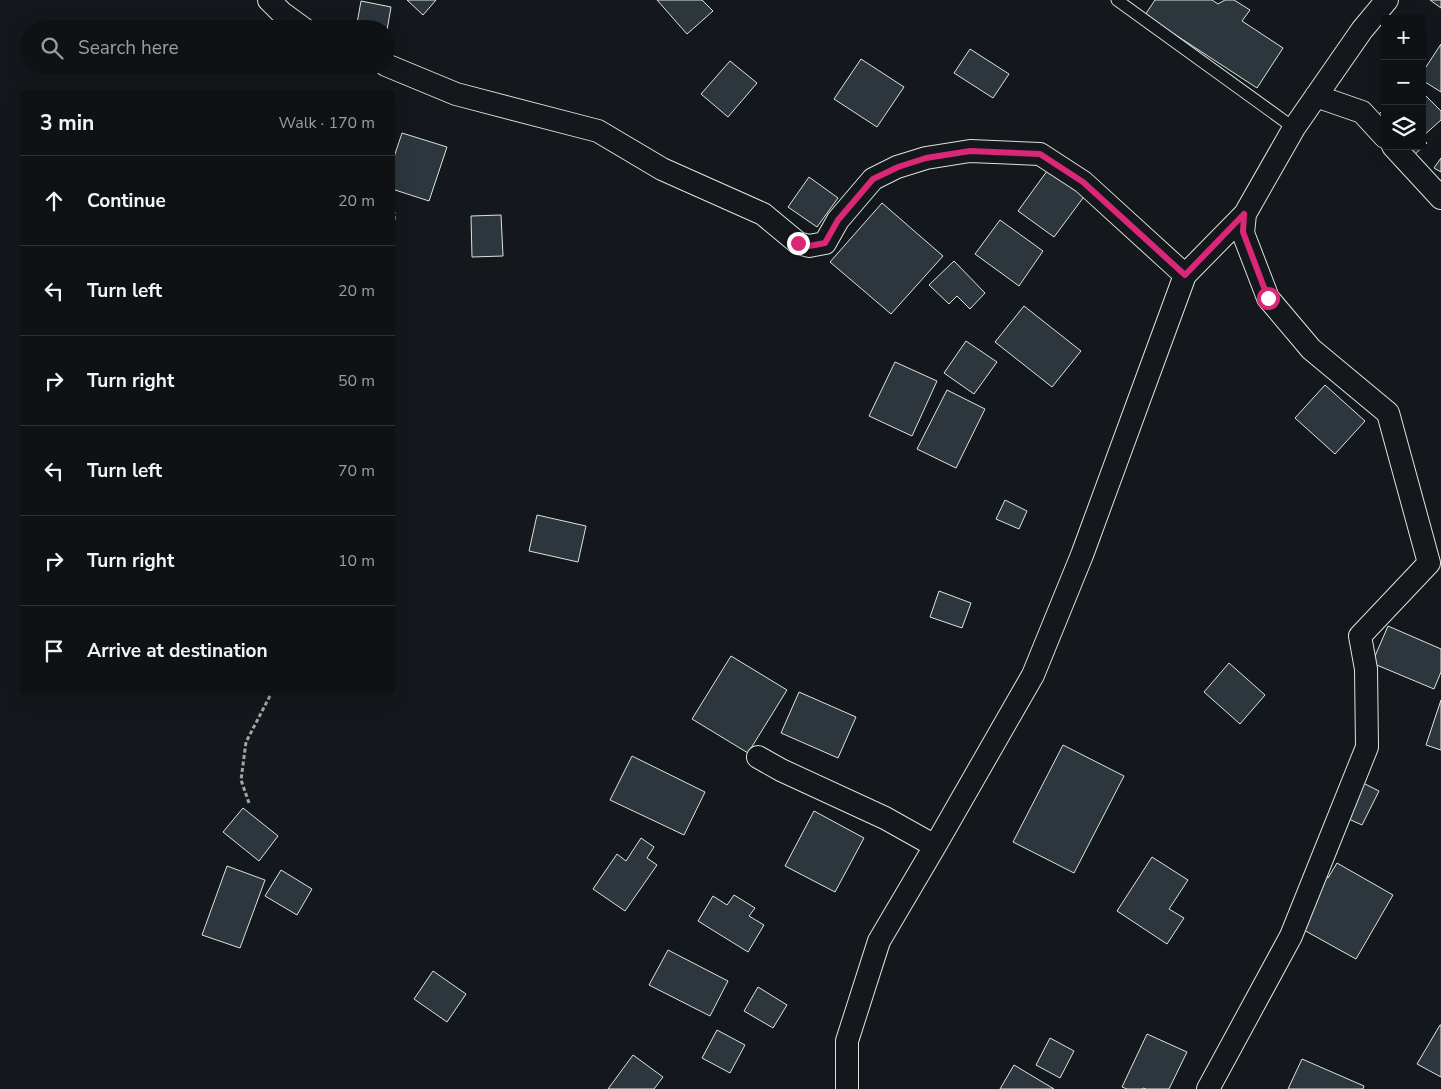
<!DOCTYPE html>
<meta charset="utf-8">
<style>
body{margin:0;font-family:"Nunito Sans",sans-serif;background:#1d2022;color:#f1f3f6}
.controls{position:absolute;right:15px;top:15px;display:grid;overflow:hidden;border-radius:5px;box-shadow:0 5px 20px #0002}
.controls button{width:45px;height:45px;display:grid;place-items:center;padding:0;border:0;border-bottom:1px solid #2f3234;background:#0f1215;color:#f1f3f6;font:25px sans-serif}
.stop{position:absolute;width:15px;height:15px;margin:-11px;border:4px solid #db2777;border-radius:50%;background:#fff}
.stop.end{background:#db2777;border-color:#fff;box-shadow:0 1px 5px #0008}
.list{margin:0;padding:0;list-style:none}
h2{display:flex;justify-content:space-between;align-items:center;height:65px;margin:0;padding:0 20px;font-size:21px}
h2 small{font-size:16px;font-weight:400;color:#9b9ea0}
.list li{display:grid;grid-template-columns:32px 1fr auto;gap:15px;align-items:center;box-sizing:border-box;height:90px;padding:0 20px;border-top:1px solid #2f3234}
.list b{display:block;font-size:19px;white-space:nowrap}
.list em{font-size:16px;font-style:normal;color:#9b9ea0}
.icon{flex:none;width:28px;height:28px;fill:none;stroke:currentColor;stroke-width:2;stroke-linecap:round;stroke-linejoin:round}
.map{position:relative;flex:none;width:1441px;height:1089px;overflow:hidden}
.search{position:absolute;background:#0f1215;box-shadow:0 5px 20px #0002;left:20px;top:20px;width:375px;height:55px;display:flex;align-items:center;gap:12px;box-sizing:border-box;padding:0 18px;border-radius:28px;color:#9b9ea0;font-size:19px}
.panel{position:absolute;background:#0f1215;box-shadow:0 5px 20px #0002;left:20px;top:90px;width:375px;height:605px;border-radius:5px}
.map>svg:first-child{display:block}
</style>
<div class="map">
<svg width="1441" height="1089" viewBox="0 0 1441 1089">
<rect width="100%" height="100%" fill="#14181c"/>
<path fill="#2c363c" stroke="#d8e6dc" d="M 407,0 L 436,0 L 423,15 Z
M 657,0 L 702,0 L 713,11 L 687,34 Z
M 1155,0 L 1212,0 L 1218,4 L 1225,0 L 1234,0 L 1250,10 L 1242,21 L 1283,48 L 1257,88 L 1145,15 Z
M 1430,0 L 1441,0 L 1441,8 Z
M 361,1 L 391,7 L 386,36 L 386,29 L 356,29 Z
M 1441,44 L 1441,92 L 1422,80 L 1422,73 Z
M 970,49 L 1009,74 L 993,98 L 954,73 Z
M 861,59 L 904,87 L 877,127 L 834,99 Z
M 730,61 L 757,83 L 728,117 L 701,94 Z
M 1422,92 L 1441,111 L 1441,120 L 1422,137 Z
M 1385,108 L 1385,130 L 1373,120 Z
M 402,133 L 447,147 L 429,201 L 392,189 L 392,163 Z
M 1422,139 L 1427,143 L 1413,156 L 1402,146 L 1422,146 Z
M 1441,158 L 1441,172 L 1434,168 Z
M 1050,167 L 1086,194 L 1054,237 L 1018,211 Z
M 809,177 L 838,198 L 817,227 L 788,207 Z
M 882,203 L 943,256 L 891,314 L 830,262 Z
M 501,215 L 503,256 L 472,257 L 471,216 Z
M 1000,220 L 1043,251 L 1019,286 L 975,254 Z
M 954,261 L 985,293 L 970,309 L 957,296 L 949,304 L 929,285 Z
M 1024,306 L 1081,351 L 1052,387 L 995,342 Z
M 966,341 L 997,362 L 974,394 L 944,373 Z
M 895,362 L 937,381 L 912,436 L 869,416 Z
M 1325,385 L 1365,421 L 1335,454 L 1295,418 Z
M 947,390 L 985,409 L 956,468 L 917,449 Z
M 1005,500 L 1027,511 L 1019,529 L 996,519 Z
M 537,515 L 586,526 L 578,562 L 529,551 Z
M 939,591 L 971,603 L 962,628 L 930,617 Z
M 1388,626 L 1441,649 L 1441,672 L 1434,689 L 1372,663 Z
M 731,656 L 787,690 L 748,753 L 692,719 Z
M 1229,663 L 1265,695 L 1240,724 L 1204,692 Z
M 799,692 L 856,717 L 838,758 L 781,733 Z
M 1441,700 L 1441,750 L 1426,745 Z
M 1063,745 L 1124,776 L 1074,873 L 1013,842 Z
M 632,756 L 705,792 L 684,835 L 610,800 Z
M 1357,780 L 1379,791 L 1362,825 L 1340,815 Z
M 243,808 L 278,836 L 259,861 L 223,832 Z
M 814,811 L 864,838 L 835,892 L 785,866 Z
M 641,838 L 654,847 L 647,858 L 657,865 L 625,911 L 593,889 L 617,854 L 626,861 Z
M 1152,857 L 1188,880 L 1169,909 L 1184,918 L 1167,944 L 1117,911 Z
M 1337,863 L 1393,895 L 1356,959 L 1302,929 L 1321,873 L 1328,878 Z
M 227,866 L 265,880 L 240,948 L 202,935 Z
M 281,870 L 312,889 L 297,915 L 265,896 Z
M 734,895 L 755,908 L 749,916 L 764,925 L 748,952 L 698,921 L 713,896 L 727,905 Z
M 668,950 L 728,981 L 710,1016 L 649,985 Z
M 433,971 L 466,994 L 447,1022 L 414,999 Z
M 758,987 L 787,1005 L 773,1028 L 744,1011 Z
M 1440,1025 L 1441,1025 L 1441,1077 L 1417,1064 Z
M 717,1030 L 745,1045 L 730,1073 L 702,1058 Z
M 1147,1034 L 1187,1052 L 1169,1089 L 1146,1089 L 1143,1088 L 1142,1089 L 1127,1089 L 1122,1087 Z
M 1050,1038 L 1074,1051 L 1060,1078 L 1036,1065 Z
M 633,1055 L 663,1077 L 654,1089 L 608,1089 Z
M 1302,1059 L 1364,1086 L 1363,1089 L 1288,1089 Z
M 1014,1065 L 1054,1089 L 1000,1089 Z"/>
<g fill="none" stroke-linecap="round" stroke-linejoin="round">
<g stroke="#d8e6dc" stroke-width="13">
<path id="service" d="M 1117,0 L 1294,128"/>
</g>
<g stroke="#d8e6dc" stroke-width="24">
<path id="minor" d="M 269,0 L 282,13 L 304,29
M 386,65 L 456,94 L 598,131 L 662,169 L 763,214 L 798,243 L 809,246 L 825,243 L 838,220 L 873,179 L 897,167 L 926,158 L 970,151 L 1040,154 L 1083,182 L 1185,275
M 1316,96 L 1362,112 L 1385,137
M 1393,146 L 1441,198
M 758,757 L 781,770 L 885,818 L 935,846
M 847,1089 L 847,1041 L 879,941 L 935,846 L 1033,675 L 1082,555 L 1185,275 L 1245,214 L 1294,128 L 1362,30 L 1387,0
M 1208,1089 L 1291,936 L 1367,747 L 1366,669 L 1360,636 L 1429,563 L 1388,413 L 1311,349 L 1268,298 L 1243,233 L 1245,214"/>
</g>
<path stroke="#9da8a2" stroke-width="3" stroke-dasharray="4 2.5" stroke-linecap="butt" d="M 392,211 L 395,214 L 392,228
M 249,803 L 241,780 L 246,742 L 272,692"/>
<use href="#service" stroke="#14181c" stroke-width="11"/>
<use href="#minor" stroke="#14181c" stroke-width="22"/>
</g>
<g fill="none" stroke-linecap="round" stroke-linejoin="round">
<path stroke="#db2777" stroke-width="6" d="M 798,243 L 809,246 L 825,243 L 838,220 L 873,179 L 898,167 L 926,158 L 970,151 L 1040,154 L 1083,182 L 1185,275 L 1244,214 L 1243,232 L 1268,298"/>
</g>
</svg>
<div class="controls">
<button>+</button>
<button>−</button>
<button><svg class="icon" aria-label="layers" viewBox="0 0 24 24"><path d="M12 4l9 5-9 5-9-5zM3 14l9 5 9-5"/></svg></button>
</div>
<div class="stop" style="left:1268px;top:298px"></div>
<div class="stop end" style="left:798px;top:243px"></div>
<div class="search"><svg class="icon" aria-label="search" viewBox="0 0 24 24"><circle cx="10" cy="10" r="6"/><path d="M15 15l6 6"/></svg>Search here</div>
<section class="panel">
<h2>3 min<small>Walk · 170 m</small></h2>
<ul class="list">
<li><svg class="icon" aria-label="ahead" viewBox="0 0 24 24"><path d="M12 20V5M6 11l6-6 6 6"/></svg><div><b>Continue</b></div><em>20 m</em></li>
<li><svg class="icon" aria-label="left" viewBox="0 0 24 24"><path d="M17 20v-9H6M10 6l-5 5 5 5"/></svg><div><b>Turn left</b></div><em>20 m</em></li>
<li><svg class="icon" aria-label="right" viewBox="0 0 24 24"><path d="M7 20v-9h11M14 6l5 5-5 5"/></svg><div><b>Turn right</b></div><em>50 m</em></li>
<li><svg class="icon" aria-label="left" viewBox="0 0 24 24"><path d="M17 20v-9H6M10 6l-5 5 5 5"/></svg><div><b>Turn left</b></div><em>70 m</em></li>
<li><svg class="icon" aria-label="right" viewBox="0 0 24 24"><path d="M7 20v-9h11M14 6l5 5-5 5"/></svg><div><b>Turn right</b></div><em>10 m</em></li>
<li><svg class="icon" aria-label="arrive" viewBox="0 0 24 24"><path d="M6 21V4h12l-3 4 3 4H6"/></svg><div><b>Arrive at destination</b></div></li>
</ul>
</section>
</div>
